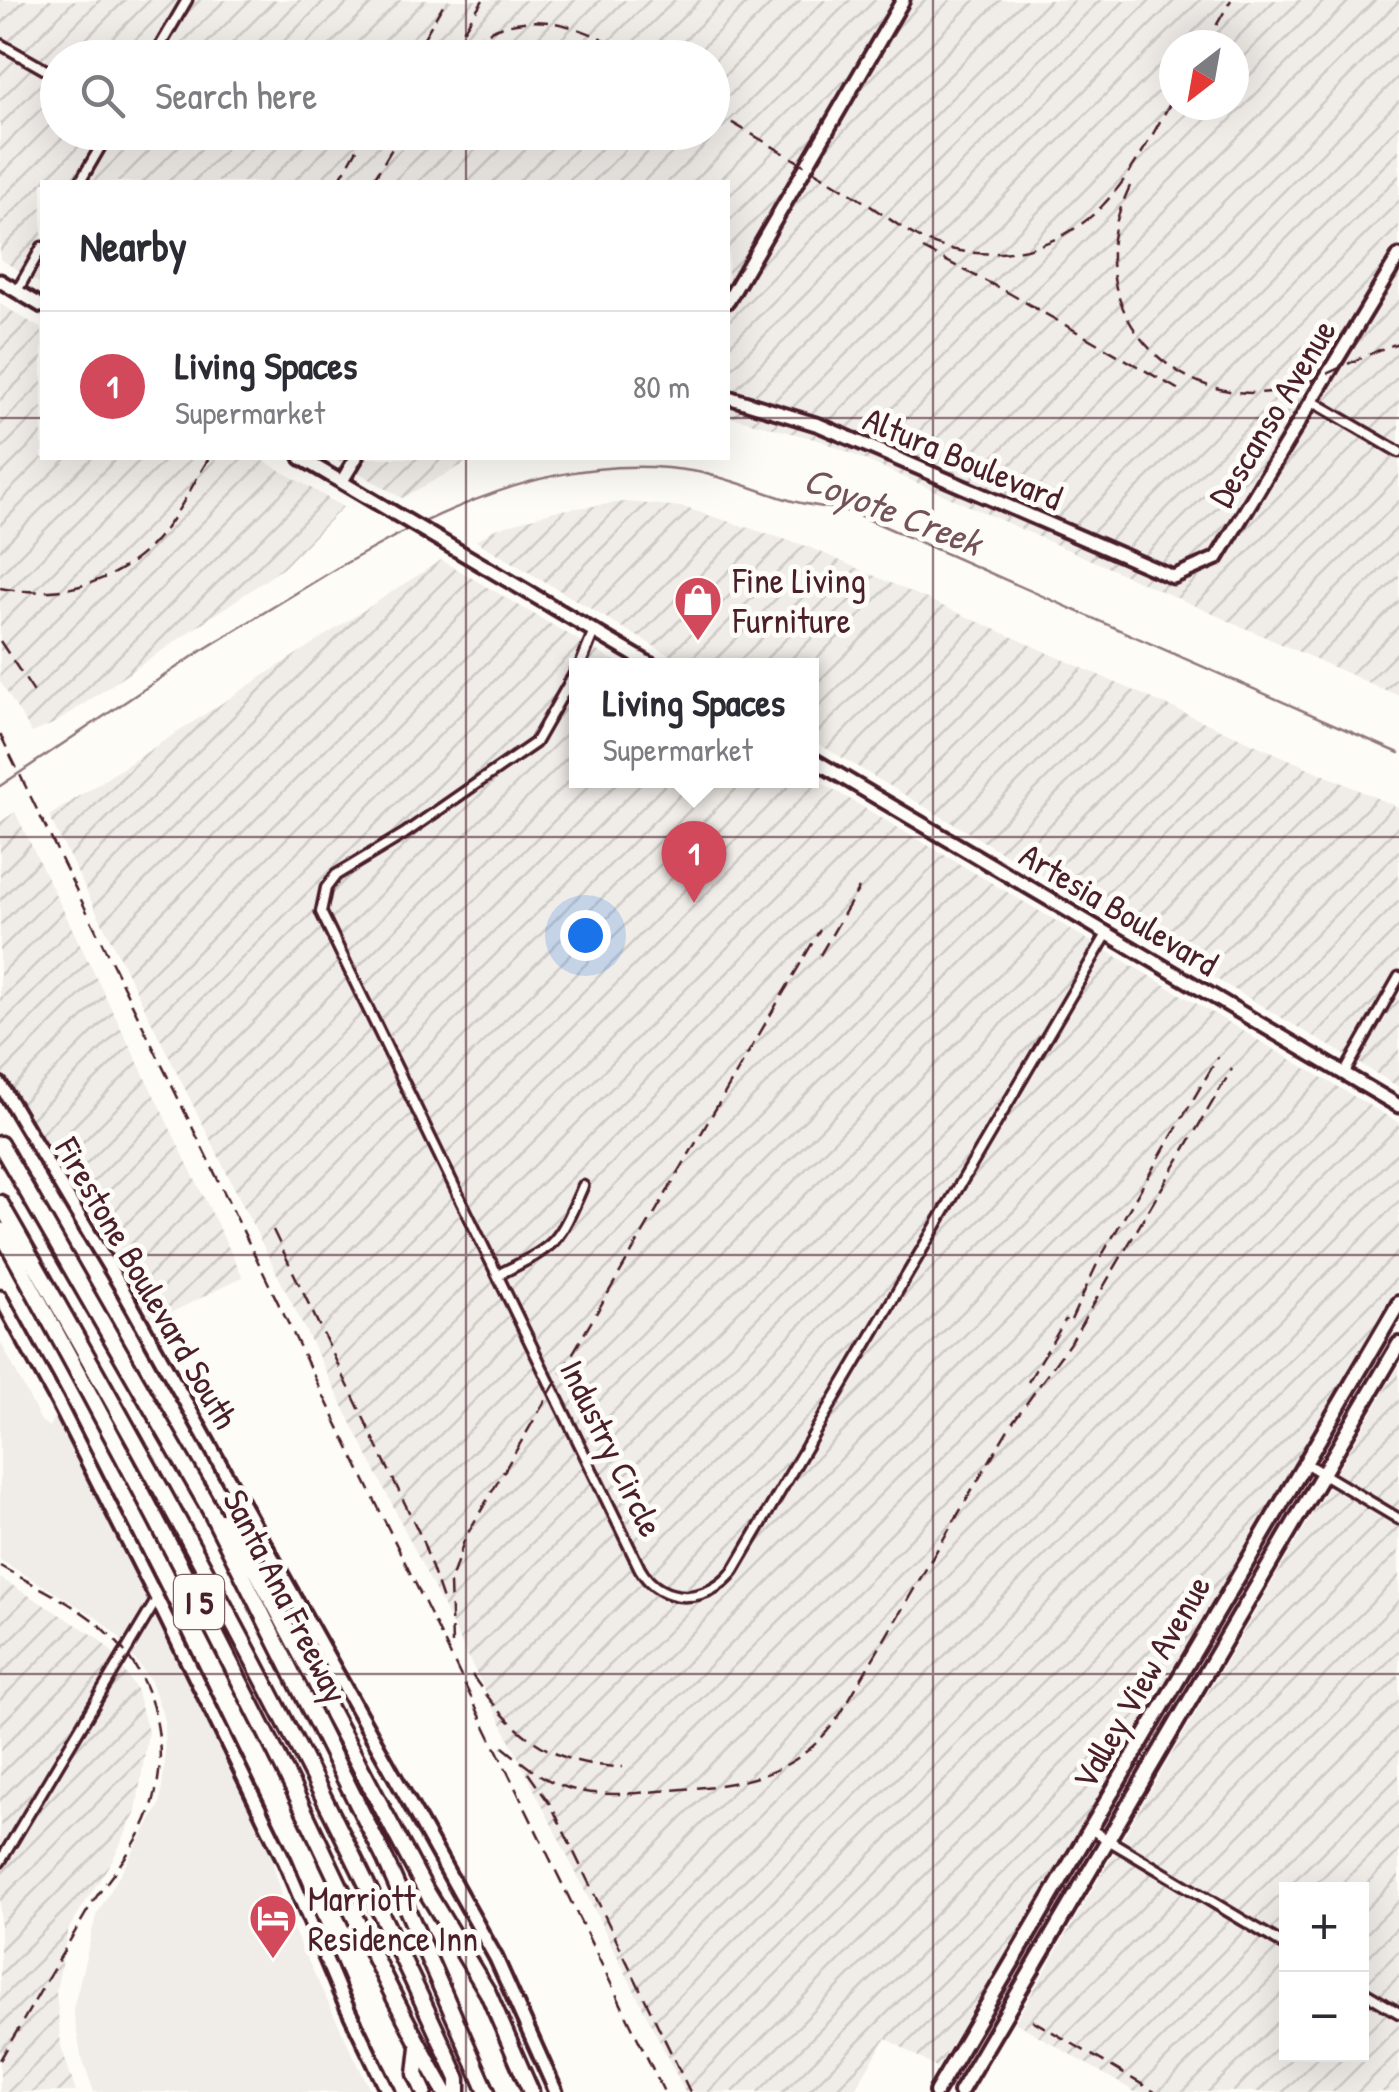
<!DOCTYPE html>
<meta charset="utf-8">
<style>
body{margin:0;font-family:"Patrick Hand",sans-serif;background:#f2f2f3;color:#2b2b33}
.controls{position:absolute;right:30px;bottom:30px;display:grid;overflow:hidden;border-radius:0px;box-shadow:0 10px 40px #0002}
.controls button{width:90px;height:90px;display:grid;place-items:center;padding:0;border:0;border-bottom:2px solid #e1e1e2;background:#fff;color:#2b2b33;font:50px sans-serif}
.compass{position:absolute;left:1159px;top:30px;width:90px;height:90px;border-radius:50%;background:#fff;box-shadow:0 10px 40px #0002;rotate:211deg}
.you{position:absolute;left:585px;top:935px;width:35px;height:35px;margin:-25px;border:8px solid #fff;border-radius:50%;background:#1a73e8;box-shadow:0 0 0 15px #1a73e833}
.badge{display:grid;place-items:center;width:65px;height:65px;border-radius:50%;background:#d1495b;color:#fff;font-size:32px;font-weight:700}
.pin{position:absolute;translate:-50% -82px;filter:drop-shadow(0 2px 5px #0008)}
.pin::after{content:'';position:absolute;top:52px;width:35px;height:30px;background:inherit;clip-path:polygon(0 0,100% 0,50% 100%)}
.popup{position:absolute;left:569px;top:658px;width:250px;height:130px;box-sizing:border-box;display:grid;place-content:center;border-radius:0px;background:#fff;filter:drop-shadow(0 2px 8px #0005);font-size:32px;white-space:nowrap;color:#7c7c81}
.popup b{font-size:38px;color:#2b2b33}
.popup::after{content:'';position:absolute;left:50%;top:100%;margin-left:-20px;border:20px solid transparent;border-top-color:#fff}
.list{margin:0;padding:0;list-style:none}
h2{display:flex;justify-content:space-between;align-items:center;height:130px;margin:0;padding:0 40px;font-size:42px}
h2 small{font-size:32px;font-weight:400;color:#7c7c81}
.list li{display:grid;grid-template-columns:65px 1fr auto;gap:30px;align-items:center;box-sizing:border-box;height:150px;padding:0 40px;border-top:2px solid #e1e1e2}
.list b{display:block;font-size:38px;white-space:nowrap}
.list p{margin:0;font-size:32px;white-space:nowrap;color:#7c7c81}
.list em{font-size:32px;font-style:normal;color:#7c7c81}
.icon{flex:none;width:55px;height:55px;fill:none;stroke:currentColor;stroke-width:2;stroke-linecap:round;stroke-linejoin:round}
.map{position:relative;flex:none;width:1399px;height:2092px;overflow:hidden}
.search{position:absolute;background:#fff;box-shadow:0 10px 40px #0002;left:40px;top:40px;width:690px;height:110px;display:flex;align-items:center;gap:25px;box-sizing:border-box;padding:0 35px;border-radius:55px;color:#7c7c81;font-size:38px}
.panel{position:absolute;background:#fff;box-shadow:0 10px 40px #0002;left:40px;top:180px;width:690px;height:280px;border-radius:0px}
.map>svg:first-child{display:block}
</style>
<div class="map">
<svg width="1399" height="2092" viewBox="0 0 1399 2092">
<defs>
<pattern id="industrial-furrows" width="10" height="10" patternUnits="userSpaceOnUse" patternTransform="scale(2.5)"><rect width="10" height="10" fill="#f0ece8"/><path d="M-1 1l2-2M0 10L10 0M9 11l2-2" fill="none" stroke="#cfcac7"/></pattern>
</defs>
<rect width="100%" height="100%" fill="#fdfcf7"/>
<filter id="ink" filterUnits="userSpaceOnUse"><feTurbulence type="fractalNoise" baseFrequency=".01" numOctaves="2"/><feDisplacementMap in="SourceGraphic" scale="20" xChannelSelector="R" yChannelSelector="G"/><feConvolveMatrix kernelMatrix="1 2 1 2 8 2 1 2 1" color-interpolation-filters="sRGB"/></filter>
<g filter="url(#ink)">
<path fill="#f0ece8" d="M 0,1341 L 41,1421 L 49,1427 L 56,1413 L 271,1856 L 286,1915 L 371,2092 L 94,2092 L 81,2055 L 73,2009 L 96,1916 L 160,1805 L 165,1761 L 164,1718 L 151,1681 L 118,1636 L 95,1616 L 0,1560 Z"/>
<path fill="url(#industrial-furrows)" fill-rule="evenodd" d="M 0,0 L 1399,0 L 1399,696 L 822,441 L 728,416 L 728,182 L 42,182 L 42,285 L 0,259 ZM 1174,45 L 1234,45 L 1234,105 L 1174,105 ZM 58,58 L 712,58 L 712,132 L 58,132 Z
M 0,304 L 42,329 L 42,458 L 259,458 L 343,507 L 283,568 L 57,722 L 32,733 L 0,681 Z
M 334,458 L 475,458 L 402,498 Z
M 625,502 L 682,507 L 809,547 L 1399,808 L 1399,1087 L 812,740 L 812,666 L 686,665 L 476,541 L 493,530 L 554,511 Z
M 441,560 L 621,665 L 576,666 L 576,780 L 812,780 L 812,777 L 1399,1123 L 1399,1287 L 1059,1870 L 937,2068 L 886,2038 L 853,2092 L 685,2092 L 49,816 Z
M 15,812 L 243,1277 L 152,1322 L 0,1069 L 0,822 Z
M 1399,1366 L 1399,2092 L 1135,2092 L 1015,2022 ZM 1286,1890 L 1362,1890 L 1362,2054 L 1286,2054 Z
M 0,1578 L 95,1636 L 111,1651 L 136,1689 L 148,1732 L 136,1812 L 114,1857 L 68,1930 L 56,1991 L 61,2046 L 76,2092 L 0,2092 Z"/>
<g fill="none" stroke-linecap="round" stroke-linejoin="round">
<path stroke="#91777b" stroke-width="2.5" d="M 422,523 C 510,481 599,455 698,472 C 728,478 757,490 786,499 C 808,507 832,506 854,513 L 1399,753
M 0,786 L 201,651 L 337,568 L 410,528"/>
<g stroke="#4a1f2b" stroke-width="15">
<path id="street" d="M 0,44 L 58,77
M 153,58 L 187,0
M 80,182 L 109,132
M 17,291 L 42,247
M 1312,401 L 1399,452
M 580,666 L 594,631
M 576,671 L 535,743 L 404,834 L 336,875 L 326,888 L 321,912 L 640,1569 C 662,1607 710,1603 734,1570 L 1107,934
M 1344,1074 L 1399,977
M 498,1275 C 557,1244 556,1248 583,1186
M 1305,1463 L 1399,1519
M 1090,1829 L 1286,1946
M 0,1862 L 157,1599
M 1362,1991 L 1399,2013"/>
</g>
<g stroke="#4a1f2b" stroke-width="19">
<path id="secondary" d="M 0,281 L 42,306
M 728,301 L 903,0
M 728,397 L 819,425 L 1173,577 L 1217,558 L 1399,256
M 301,458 L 653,666
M 342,481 L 356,458
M 812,759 L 1399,1106
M 0,1084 L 124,1292 L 496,1958 L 556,2092
M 0,1297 L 57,1401 L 157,1599 L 285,1862 L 341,1995 L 388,2092"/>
</g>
<g stroke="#4a1f2b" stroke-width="20">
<path id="primary" d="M 936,2092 L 1399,1303
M 960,2092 L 1399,1344"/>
</g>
<g stroke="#4a1f2b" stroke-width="21">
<path id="highway" d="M 0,1144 L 210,1510 L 385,1859 L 487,2092
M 0,1203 C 164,1489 323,1778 458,2079 L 458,2092
M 0,1230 C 93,1398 183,1568 269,1739 C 328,1857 380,1978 445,2092
M 221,1521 L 241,1542 L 425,1889 L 488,1993 L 531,2092
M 419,2047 L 416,2074 L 424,2092"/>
</g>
<use href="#street" stroke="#fdfcf7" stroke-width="8"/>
<use href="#secondary" stroke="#fdfcf7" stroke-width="11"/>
<use href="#primary" stroke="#fdfcf7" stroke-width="12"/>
<use href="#highway" stroke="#fdfcf7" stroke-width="14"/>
<path stroke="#4a1f2b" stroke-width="2.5" stroke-dasharray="15 8" stroke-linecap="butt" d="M 1205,45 L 1231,0
M 451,49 L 483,0
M 412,58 L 446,0
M 451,58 C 514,0 572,19 638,58
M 489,58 C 527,40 565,43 603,58
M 712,111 C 758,138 805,165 850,193 C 872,206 892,222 914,235 C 975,268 1055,256 1103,205 C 1132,175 1153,133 1174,97
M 338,182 L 367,132
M 372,182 L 402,132
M 1130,186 C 1119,210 1111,233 1112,260 C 1115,341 1190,402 1270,392 C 1315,386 1355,356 1399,343
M 923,249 L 1007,292 L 1181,391
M 0,588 C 60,600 125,582 163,532 C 181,509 194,482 209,458
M 0,641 L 37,697
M 0,734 L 664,2092
M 820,955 L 859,888
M 273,1230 L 422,1539 L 443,1600
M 1071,1320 L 1098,1262 L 1218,1057
M 1028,1382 L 1066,1319
M 0,1566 C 36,1587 80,1605 110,1635 C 162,1686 175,1768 141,1832 C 126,1860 105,1882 89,1908 C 59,1959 30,2009 0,2060
M 452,1644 L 450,1583 L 465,1538 L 820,930
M 472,1675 C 511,1732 550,1766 623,1767
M 503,1747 C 524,1764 542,1780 568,1788 C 598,1797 629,1794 659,1791 C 735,1785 795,1782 841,1713 L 1010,1426 L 1072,1340 L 1232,1069
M 528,1773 L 552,1807 L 690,2092
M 1032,2020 L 1155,2092"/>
</g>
</g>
<path fill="none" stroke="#4a1f2b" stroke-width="2.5" stroke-opacity="0.55" d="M 466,0 L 466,58M 933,0 L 933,2092M 466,132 L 466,182M 0,418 L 42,418M 728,418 L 1399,418M 466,458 L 466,2092M 0,837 L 1399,837M 0,1255 L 1399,1255M 0,1674 L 1399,1674"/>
<defs>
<g id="shop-pin" transform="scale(2.5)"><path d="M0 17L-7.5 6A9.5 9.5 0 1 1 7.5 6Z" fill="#d1495b" stroke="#fdfcf7"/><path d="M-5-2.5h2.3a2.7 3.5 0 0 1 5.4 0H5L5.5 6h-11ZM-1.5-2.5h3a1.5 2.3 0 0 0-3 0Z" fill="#fff"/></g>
<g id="hotel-pin" transform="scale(2.5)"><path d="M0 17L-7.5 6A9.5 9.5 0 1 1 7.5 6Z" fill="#d1495b" stroke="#fdfcf7"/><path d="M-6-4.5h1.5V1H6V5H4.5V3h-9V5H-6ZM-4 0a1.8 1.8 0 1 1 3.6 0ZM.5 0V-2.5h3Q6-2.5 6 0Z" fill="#fff"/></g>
</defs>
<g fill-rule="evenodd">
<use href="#shop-pin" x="698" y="600"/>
<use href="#hotel-pin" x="273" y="1918"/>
</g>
<g text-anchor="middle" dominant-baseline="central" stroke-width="10" stroke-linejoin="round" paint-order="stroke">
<rect fill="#fdfcf7" stroke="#806168" stroke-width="2.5" x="174" y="1575" width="50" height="54" rx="8"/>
<g font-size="32" font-weight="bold" fill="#4a1f2b">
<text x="199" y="1602">I 5</text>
</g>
<g font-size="35" fill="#4a1f2b" stroke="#fdfcf7">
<text transform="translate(1272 413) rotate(-59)">Descanso Avenue</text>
<text transform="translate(963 458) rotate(23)">Altura Boulevard</text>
<text transform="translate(1119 909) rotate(31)">Artesia Boulevard</text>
<text transform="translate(147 1283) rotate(60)">Firestone Boulevard South</text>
<text transform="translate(612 1448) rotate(64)">Industry Circle</text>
<text transform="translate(286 1596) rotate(63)">Santa Ana Freeway</text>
<text transform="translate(1141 1682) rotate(-60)">Valley View Avenue</text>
</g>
<g font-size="35" fill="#4a1f2b" stroke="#fdfcf7" text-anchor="start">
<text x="733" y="580">Fine Living<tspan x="733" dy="40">Furniture</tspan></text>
<text x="308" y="1898">Marriott<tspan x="308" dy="40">Residence Inn</tspan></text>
</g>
<g font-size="38" font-style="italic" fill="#73525a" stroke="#fdfcf7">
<text transform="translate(893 510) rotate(21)">Coyote Creek</text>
</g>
</g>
</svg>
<div class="controls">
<button>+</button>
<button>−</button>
</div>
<svg class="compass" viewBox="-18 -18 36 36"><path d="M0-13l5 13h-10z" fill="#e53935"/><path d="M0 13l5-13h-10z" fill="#7c7c81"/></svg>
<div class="you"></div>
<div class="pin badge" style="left:694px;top:903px">1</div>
<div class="popup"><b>Living Spaces</b>Supermarket</div>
<div class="search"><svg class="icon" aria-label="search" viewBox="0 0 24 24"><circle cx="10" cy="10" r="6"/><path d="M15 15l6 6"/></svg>Search here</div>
<section class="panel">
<h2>Nearby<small></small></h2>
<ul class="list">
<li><span class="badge">1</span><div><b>Living Spaces</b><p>Supermarket</p></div><em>80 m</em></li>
</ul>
</section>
</div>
